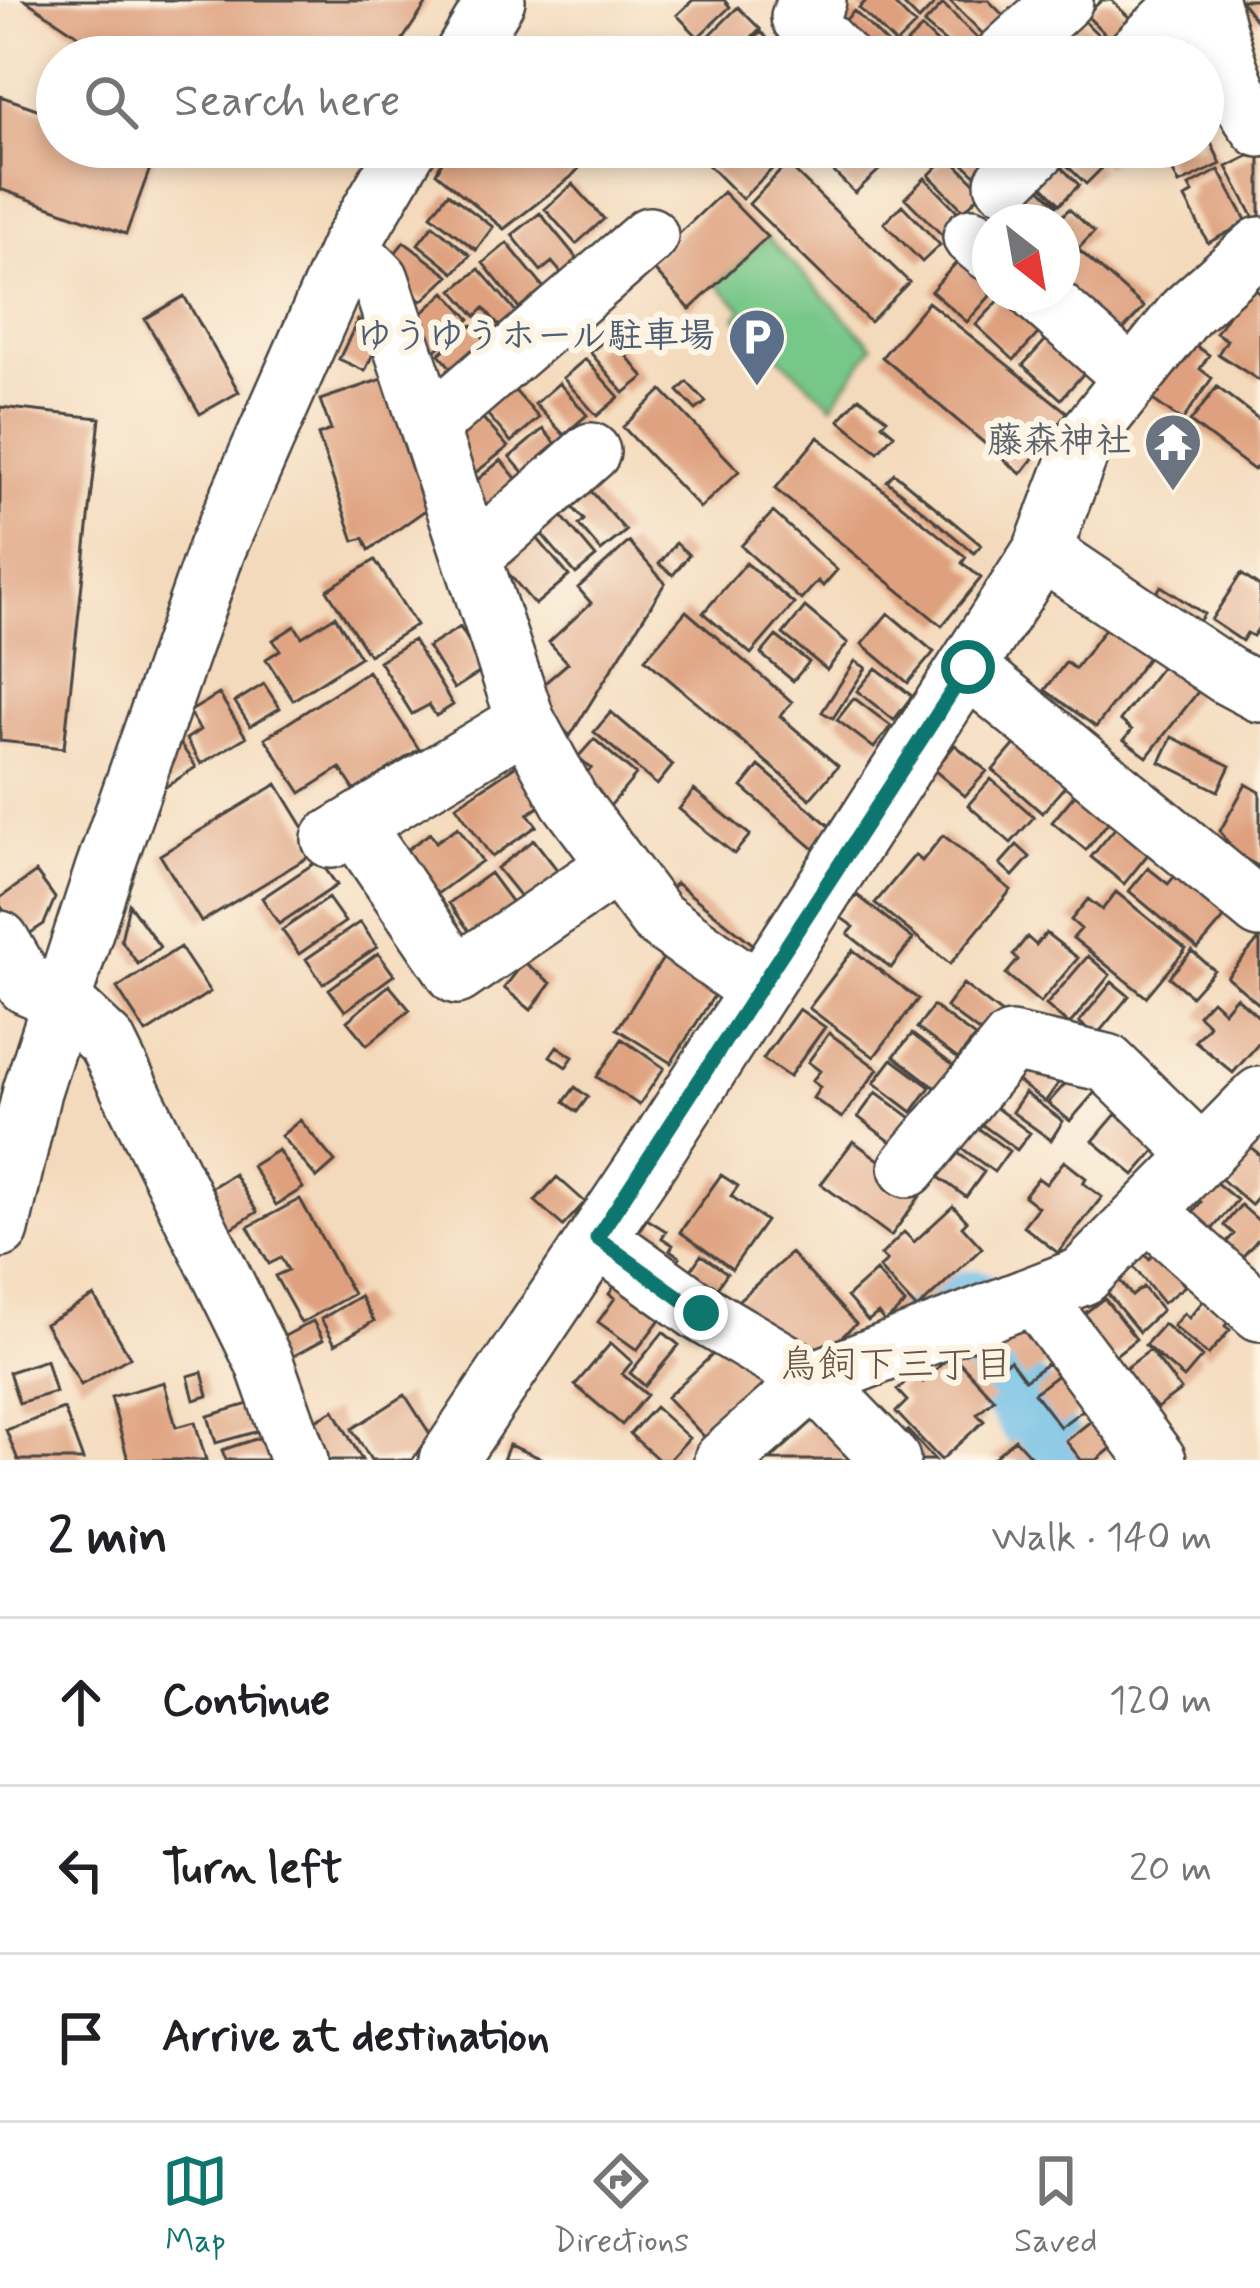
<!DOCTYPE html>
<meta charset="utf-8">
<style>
body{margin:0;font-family:Mynerve,"Klee One",sans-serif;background:#f6f6f6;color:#202124}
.compass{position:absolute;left:972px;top:204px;width:108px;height:108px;border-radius:50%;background:#fff;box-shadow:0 6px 18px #0003;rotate:149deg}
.stop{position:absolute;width:36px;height:36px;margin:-27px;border:9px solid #0f766e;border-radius:50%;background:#fff}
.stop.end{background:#0f766e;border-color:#fff;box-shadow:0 3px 12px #0008}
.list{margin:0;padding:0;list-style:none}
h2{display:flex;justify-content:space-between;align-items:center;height:156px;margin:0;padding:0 48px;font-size:51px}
h2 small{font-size:39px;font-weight:400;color:#757577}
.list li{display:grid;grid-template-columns:78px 1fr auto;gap:36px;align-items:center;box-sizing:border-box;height:168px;padding:0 48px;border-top:3px solid #e0e0e0}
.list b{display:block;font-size:45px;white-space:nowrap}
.list em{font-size:39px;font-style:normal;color:#757577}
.icon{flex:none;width:66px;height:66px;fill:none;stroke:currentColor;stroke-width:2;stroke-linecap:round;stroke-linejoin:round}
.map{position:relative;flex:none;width:1260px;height:1460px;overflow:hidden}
.search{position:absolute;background:#fff;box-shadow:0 6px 18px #0003;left:36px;right:36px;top:36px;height:132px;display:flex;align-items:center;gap:30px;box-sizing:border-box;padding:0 42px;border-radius:66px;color:#757577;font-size:45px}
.sheet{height:660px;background:#fff}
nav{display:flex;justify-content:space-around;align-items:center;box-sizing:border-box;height:168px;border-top:3px solid #e0e0e0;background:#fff;font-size:33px;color:#757577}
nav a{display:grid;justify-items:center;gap:6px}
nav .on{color:#0f766e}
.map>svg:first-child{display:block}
</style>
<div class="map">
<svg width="1260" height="1460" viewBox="0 0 1260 1460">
<rect width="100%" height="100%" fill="#fcf5e5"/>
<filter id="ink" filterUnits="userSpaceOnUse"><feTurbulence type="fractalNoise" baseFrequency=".00833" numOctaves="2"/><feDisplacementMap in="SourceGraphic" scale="24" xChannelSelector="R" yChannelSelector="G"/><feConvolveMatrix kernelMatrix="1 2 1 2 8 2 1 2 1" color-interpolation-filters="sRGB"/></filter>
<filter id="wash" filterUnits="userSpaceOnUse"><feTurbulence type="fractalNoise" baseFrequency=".004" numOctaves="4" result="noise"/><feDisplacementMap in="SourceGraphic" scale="48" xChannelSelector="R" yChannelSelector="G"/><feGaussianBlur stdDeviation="2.7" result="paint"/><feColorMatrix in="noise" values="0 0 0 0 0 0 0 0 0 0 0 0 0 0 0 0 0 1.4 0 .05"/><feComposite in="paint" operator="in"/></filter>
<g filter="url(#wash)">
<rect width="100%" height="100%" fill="#f4dabc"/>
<path fill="#77c788" stroke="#51795a" stroke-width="3" d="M 767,237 L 873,346 L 832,405 L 736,317 L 742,309 L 717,284 Z"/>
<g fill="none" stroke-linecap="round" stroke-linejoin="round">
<path stroke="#6bbde6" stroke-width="69" d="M 973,1304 L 932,1322 L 1020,1397 L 1057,1460"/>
</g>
<g id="blocks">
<path fill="#dea07e" d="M 25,0 L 429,0 L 391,57 L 111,57 Z
M 693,0 L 724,0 L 730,7 L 698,37 L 677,15 Z
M 867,0 L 890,0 L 915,25 L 896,44 L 859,8 Z
M 899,0 L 938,0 L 919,20 Z
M 949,0 L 988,0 L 1006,18 L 986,37 Z
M 1102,0 L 1111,0 L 1143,31 L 1123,52 L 1086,15 Z
M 1240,0 L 1260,0 L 1260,19 L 1257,22 Z
M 943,4 L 979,40 L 963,57 L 924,24 Z
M 738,7 L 760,29 L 731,57 L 718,57 L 703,42 Z
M 854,11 L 891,47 L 881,57 L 865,57 L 837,29 Z
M 1082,19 L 1121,57 L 1083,57 L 1063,38 Z
M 922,28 L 952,57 L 911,57 L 902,48 Z
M 761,32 L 785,57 L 736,57 Z
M 1059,40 L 1076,57 L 1043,57 Z
M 0,96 L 57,116 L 57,147 L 142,147 L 156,152 L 126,234 L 0,189 Z
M 1203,125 L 1221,164 L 1179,184 L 1164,153 L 1175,147 L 1203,147 Z
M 450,147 L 599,147 L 571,177 L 504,229 L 436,173 Z
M 690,147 L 770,147 L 782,159 L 742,199 Z
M 807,147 L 844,147 L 826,166 Z
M 848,147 L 875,147 L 865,157 L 879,170 L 855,193 L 829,167 Z
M 952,147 L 983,147 L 1006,168 L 988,187 L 949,150 Z
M 1063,147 L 1078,147 L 1101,169 L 1086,184 L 1056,155 Z
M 1085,147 L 1119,147 L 1122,150 L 1106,167 Z
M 1257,152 L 1260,158 L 1260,218 L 1255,220 L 1227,167 Z
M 948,156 L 983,191 L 964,211 L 929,175 Z
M 1051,157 L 1079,185 L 1060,204 L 1032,175 Z
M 787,164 L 909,282 L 870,322 L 749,204 Z
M 1219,170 L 1247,222 L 1208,243 L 1185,198 L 1193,193 L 1189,186 Z
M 925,178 L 962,216 L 942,235 L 905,198 Z
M 1030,179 L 1057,205 L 1041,222 L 1034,222 L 1010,198 Z
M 573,184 L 604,219 L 576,244 L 545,209 Z
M 723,192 L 767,237 L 690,309 L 648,263 Z
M 448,193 L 493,227 L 476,250 L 431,215 Z
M 902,205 L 940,245 L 922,262 L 884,223 Z
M 1069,209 L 1094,232 L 1062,266 L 1062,222 L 1056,222 Z
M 540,213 L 580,262 L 563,275 L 552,262 L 541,271 L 512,235 Z
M 433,225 L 470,255 L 454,273 L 418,244 Z
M 404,242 L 449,276 L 422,301 L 402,286 L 390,259 Z
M 507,243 L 544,288 L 519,308 L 483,263 Z
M 1080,251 L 1144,307 L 1114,340 L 1062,294 L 1062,271 Z
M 965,253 L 990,275 L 990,296 L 967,322 L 931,291 Z
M 479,269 L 518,314 L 501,328 L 484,308 L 476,316 L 453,290 Z
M 1248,285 L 1260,293 L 1260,381 L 1218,354 L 1227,340 L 1216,333 Z
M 445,292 L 470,319 L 434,352 L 416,319 Z
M 1005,294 L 1012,294 L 1046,325 L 1014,360 L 976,325 Z
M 184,296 L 239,392 L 200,414 L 145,319 Z
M 928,302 L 1068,413 L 1021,474 L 882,357 Z
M 358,320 L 383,332 L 365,371 L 339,359 Z
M 472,325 L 492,347 L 459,377 L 439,354 Z
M 1053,332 L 1091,365 L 1061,399 L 1023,365 Z
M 610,336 L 644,377 L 624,393 L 590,352 Z
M 1186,339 L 1209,355 L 1200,369 L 1212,378 L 1182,421 L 1146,395 Z
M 585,359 L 619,397 L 597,416 L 563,378 Z
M 391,376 L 434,504 L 369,550 L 364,538 L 354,541 L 318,435 L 331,430 L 320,400 Z
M 687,382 L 706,402 L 696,410 L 678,391 Z
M 559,383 L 587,415 L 564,435 L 535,404 Z
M 510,385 L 539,418 L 511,442 L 482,408 Z
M 1217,387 L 1260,420 L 1260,462 L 1254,470 L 1190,422 Z
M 662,390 L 739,471 L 700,508 L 623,427 Z
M 859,397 L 887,419 L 882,424 L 894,434 L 878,452 L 839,420 Z
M 0,407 L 100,418 L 64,748 L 0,741 Z
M 480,415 L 508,447 L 469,478 L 447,442 Z
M 543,429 L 556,444 L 540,457 L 545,462 L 532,483 L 510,457 Z
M 818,437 L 966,557 L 962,563 L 981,578 L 942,626 L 775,489 Z
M 501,460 L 524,488 L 493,515 L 469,487 Z
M 894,473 L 981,545 L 974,553 L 887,481 Z
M 585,484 L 626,531 L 601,551 L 579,525 L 584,520 L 566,500 Z
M 773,512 L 837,570 L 823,586 L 818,581 L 801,600 L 741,546 Z
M 560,514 L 596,557 L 576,574 L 539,531 Z
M 532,532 L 569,576 L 535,605 L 498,561 Z
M 629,542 L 665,583 L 570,736 L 532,694 L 568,663 L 549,642 L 591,603 L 578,588 Z
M 676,543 L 689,555 L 673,575 L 659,564 Z
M 375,560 L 416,625 L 369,655 L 327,590 Z
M 746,563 L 794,604 L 751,654 L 703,613 Z
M 1241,574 L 1260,587 L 1260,626 L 1253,636 L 1247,633 L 1242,641 L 1211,620 Z
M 1161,586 L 1204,614 L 1188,638 L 1145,611 Z
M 805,607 L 848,643 L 827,670 L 783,634 Z
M 686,611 L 792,702 L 780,716 L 838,766 L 810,799 L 645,659 Z
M 888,613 L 934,652 L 908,683 L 862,644 Z
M 335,616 L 360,657 L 293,700 L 266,659 L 280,650 L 273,640 L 295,626 L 302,637 Z
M 1110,622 L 1152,652 L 1096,727 L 1045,690 L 1066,662 L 1075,669 Z
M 460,627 L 485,669 L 454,689 L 428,647 Z
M 776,636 L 809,662 L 793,681 L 761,654 Z
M 413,640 L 453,705 L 436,716 L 429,705 L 412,714 L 379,661 Z
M 855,661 L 866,668 L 833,718 L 822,712 Z
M 1166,661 L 1201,688 L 1147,757 L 1124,740 L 1132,730 L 1120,720 Z
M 876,668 L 912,696 L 894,720 L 857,691 Z
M 368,671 L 419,749 L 355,791 L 340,768 L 301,793 L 265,738 Z
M 264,684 L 280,708 L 250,726 L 235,702 Z
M 219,694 L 246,737 L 201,764 L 186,739 L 200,730 L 189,712 Z
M 854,698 L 891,726 L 874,748 L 837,720 Z
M 611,712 L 673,765 L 657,785 L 594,732 Z
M 1022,736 L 1071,779 L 1042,813 L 993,770 Z
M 1172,737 L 1230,766 L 1218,791 L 1160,762 Z
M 594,739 L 636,775 L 606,811 L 575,785 L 591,768 L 578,757 Z
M 179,742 L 196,767 L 161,790 L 156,782 Z
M 955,745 L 987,771 L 965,796 L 934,770 Z
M 518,764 L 545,803 L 528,814 L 537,826 L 492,857 L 456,806 Z
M 759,766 L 832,828 L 814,849 L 742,787 Z
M 991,779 L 1034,817 L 1011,843 L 968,805 Z
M 277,784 L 318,851 L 201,922 L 160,855 Z
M 1246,784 L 1260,792 L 1260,867 L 1236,854 L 1220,831 Z
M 1081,787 L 1114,815 L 1086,850 L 1052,822 Z
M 694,790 L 750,835 L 734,854 L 679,809 Z
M 1121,821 L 1153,848 L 1124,884 L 1091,857 Z
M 458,827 L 482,861 L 429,900 L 398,856 L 430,833 L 436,842 Z
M 943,835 L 1011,890 L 950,964 L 875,903 L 915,855 L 922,861 Z
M 534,840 L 562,876 L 526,904 L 497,868 Z
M 1017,845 L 1030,857 L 1013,876 L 1000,864 Z
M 319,860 L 337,885 L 279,924 L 262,898 Z
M 1148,868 L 1168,884 L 1182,868 L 1232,909 L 1198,949 L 1129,891 Z
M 36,872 L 55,898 L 44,924 L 23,938 L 0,905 L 0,898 Z
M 490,873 L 519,912 L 477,942 L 449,903 Z
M 676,883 L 754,945 L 742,960 L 667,894 Z
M 1116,892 L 1186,949 L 1146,997 L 1073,938 L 1081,929 L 1071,920 L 1088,899 L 1102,910 Z
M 857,895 L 913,939 L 891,968 L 848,934 L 854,927 L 840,917 Z
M 328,898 L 345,922 L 299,954 L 282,930 Z
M 129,904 L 160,947 L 138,964 L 121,940 Z
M 360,922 L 377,947 L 323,984 L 306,959 Z
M 1046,933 L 1078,958 L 1040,1003 L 1006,974 L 1018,960 L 1013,955 L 1027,937 L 1036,945 Z
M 1260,938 L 1260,1005 L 1227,977 Z
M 180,947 L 210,992 L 146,1033 L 117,988 Z
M 853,950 L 918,999 L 874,1057 L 809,1008 Z
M 1192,951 L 1214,970 L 1191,996 L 1169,977 Z
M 378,953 L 394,975 L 345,1011 L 329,989 Z
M 1088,956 L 1110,975 L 1069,1025 L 1046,1005 Z
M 664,957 L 717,991 L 671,1063 L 617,1029 Z
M 524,962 L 551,983 L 531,1010 L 504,988 Z
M 1112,982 L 1129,996 L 1096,1036 L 1079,1022 Z
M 963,984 L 1007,1018 L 989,1040 L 946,1007 Z
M 389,985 L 410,1010 L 367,1045 L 347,1021 Z
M 1236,997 L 1260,1018 L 1260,1042 L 1233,1073 L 1195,1041 L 1209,1025 L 1198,1015 L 1212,1000 L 1224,1011 Z
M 933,1006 L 975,1037 L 958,1059 L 917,1028 Z
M 799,1009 L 825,1027 L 789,1077 L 763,1059 Z
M 829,1033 L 878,1069 L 842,1118 L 813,1098 L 820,1087 L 812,1081 L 820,1071 L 808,1062 Z
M 912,1034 L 954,1066 L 937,1089 L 894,1056 Z
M 622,1039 L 664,1068 L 639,1105 L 597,1077 Z
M 557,1046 L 573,1057 L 566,1067 L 550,1056 Z
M 1036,1057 L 1063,1077 L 1045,1102 L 1008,1074 Z
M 892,1059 L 930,1087 L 912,1112 L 874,1083 Z
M 1074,1074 L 1102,1084 L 1070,1121 L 1048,1103 Z
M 575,1087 L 588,1097 L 577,1112 L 564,1102 Z
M 876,1092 L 914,1120 L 895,1145 L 858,1117 Z
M 1025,1093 L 1063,1121 L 1051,1140 L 1012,1112 Z
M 987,1101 L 1030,1133 L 1017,1150 L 974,1119 Z
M 1133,1109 L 1166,1138 L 1134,1175 L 1093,1141 L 1116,1114 L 1123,1120 Z
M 300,1120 L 335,1162 L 317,1178 L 281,1136 Z
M 967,1120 L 1009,1151 L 994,1172 L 952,1141 Z
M 853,1141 L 923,1192 L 891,1236 L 821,1184 Z
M 944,1143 L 984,1172 L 966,1197 L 926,1168 Z
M 1246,1143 L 1260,1155 L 1260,1194 L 1251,1205 L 1217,1175 Z
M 278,1150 L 303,1188 L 276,1205 L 252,1166 Z
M 1064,1161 L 1086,1178 L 1083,1183 L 1102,1197 L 1058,1253 L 1023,1226 L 1038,1207 L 1024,1196 L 1038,1178 L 1046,1184 Z
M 234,1174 L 257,1212 L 227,1231 L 204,1192 Z
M 721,1175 L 738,1186 L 731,1196 L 766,1221 L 732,1269 L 680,1232 Z
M 557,1177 L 585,1202 L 563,1226 L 535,1201 Z
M 1209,1177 L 1237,1200 L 1205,1238 L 1185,1221 L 1201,1202 L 1194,1197 Z
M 300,1199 L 353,1294 L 301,1323 L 275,1276 L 288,1270 L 281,1258 L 269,1264 L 248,1227 Z
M 1241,1205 L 1260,1222 L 1260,1237 L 1236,1264 L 1220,1249 L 1234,1234 L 1224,1225 Z
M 953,1206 L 967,1221 L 962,1226 L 982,1248 L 917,1309 L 879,1268 L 887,1261 L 881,1255 L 904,1232 L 914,1242 Z
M 647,1219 L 666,1231 L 662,1238 L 673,1245 L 670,1250 L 680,1257 L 668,1274 L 628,1246 Z
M 1163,1247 L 1182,1272 L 1177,1276 L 1185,1286 L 1163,1303 L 1131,1264 L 1144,1253 L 1149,1259 Z
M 791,1253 L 856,1324 L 809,1366 L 730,1308 Z
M 701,1255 L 727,1273 L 706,1303 L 681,1285 Z
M 876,1271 L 905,1304 L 885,1322 L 878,1313 L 868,1321 L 847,1297 Z
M 1114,1273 L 1132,1296 L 1143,1287 L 1162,1310 L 1139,1332 L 1100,1284 Z
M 621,1277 L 667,1310 L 637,1350 L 598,1322 L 615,1298 L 609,1294 Z
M 94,1296 L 130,1357 L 81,1385 L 45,1324 Z
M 360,1296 L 374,1321 L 335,1344 L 321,1319 Z
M 1104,1298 L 1136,1339 L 1107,1362 L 1075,1321 Z
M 1204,1300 L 1228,1321 L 1225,1326 L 1230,1330 L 1208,1355 L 1173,1326 L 1184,1313 L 1189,1318 Z
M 313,1321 L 323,1340 L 277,1365 L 266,1346 Z
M 1017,1324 L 1023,1332 L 1029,1326 L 1059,1355 L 1025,1380 L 1010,1360 L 1004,1364 L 989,1344 Z
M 1164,1324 L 1202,1357 L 1184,1378 L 1145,1345 Z
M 663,1332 L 679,1345 L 645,1386 L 630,1373 Z
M 611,1343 L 632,1362 L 622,1374 L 647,1395 L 622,1425 L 575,1385 Z
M 722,1346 L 779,1385 L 714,1447 L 667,1397 Z
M 1150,1350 L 1181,1390 L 1157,1408 L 1150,1400 L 1141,1407 L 1117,1375 Z
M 952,1354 L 994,1399 L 977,1414 L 984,1421 L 941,1460 L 896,1412 L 907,1401 L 897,1390 L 915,1373 L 923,1382 Z
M 46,1360 L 55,1392 L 19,1403 L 9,1372 Z
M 1068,1367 L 1087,1407 L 1060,1427 L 1034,1393 Z
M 202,1372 L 208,1396 L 194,1400 L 188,1376 Z
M 164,1382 L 176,1427 L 195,1422 L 206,1460 L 128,1460 L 111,1397 Z
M 405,1395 L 430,1434 L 412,1460 L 371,1460 L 352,1429 Z
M 265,1399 L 273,1427 L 216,1443 L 208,1416 Z
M 655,1407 L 689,1438 L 669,1460 L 659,1460 L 630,1434 Z
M 64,1409 L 83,1460 L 18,1460 L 6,1430 Z
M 334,1410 L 362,1460 L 317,1460 L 299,1429 Z
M 1102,1412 L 1124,1438 L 1097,1460 L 1081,1460 L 1066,1441 Z
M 814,1420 L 850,1460 L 770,1460 Z
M 908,1431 L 935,1460 L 897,1460 L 896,1443 Z
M 274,1433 L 282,1460 L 226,1460 L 222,1450 Z
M 1015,1439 L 1034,1460 L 991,1460 Z
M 509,1445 L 545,1460 L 503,1460 Z"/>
</g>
</g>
<g filter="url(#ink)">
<use href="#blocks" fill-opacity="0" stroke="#494541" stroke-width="3"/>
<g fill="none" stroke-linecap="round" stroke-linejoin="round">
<g stroke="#494541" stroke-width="62">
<path id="minor" d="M 817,0 L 800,17 L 840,57
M 1209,0 C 1221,43 1232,93 1260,128
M 462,57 L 496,0
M 1002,57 L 1064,0
M 1132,57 L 1190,0
M 1004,183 L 1040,147
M 972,237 L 990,252
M 349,248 L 380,279 L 526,721 L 569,800 L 657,918 L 758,991
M 1038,294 L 1133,378
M 429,426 L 649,236
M 1042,551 L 1228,676 L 1260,693
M 472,557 L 591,452
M 967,667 L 1260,909
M 355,826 L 457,975 L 617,865
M 331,839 L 526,721
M 0,940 L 26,985 L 61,1000 L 107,1043 L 264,1362 L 299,1460
M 908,1168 L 1011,1042 L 1107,1063 L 1203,1156
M 1148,1211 L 1260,1312
M 0,1229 L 32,1091 L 103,873 L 217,548 L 349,248 L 408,147
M 597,1238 L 701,1313 L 814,1380 L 891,1460
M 1034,1295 L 1157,1460
M 448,1460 L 646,1165 L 1042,551 L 1085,438 L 1186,312 L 1260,246
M 723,1460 L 814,1380 L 1083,1276 L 1260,1096"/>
</g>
<use href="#minor" stroke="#fff" stroke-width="57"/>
</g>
</g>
<g fill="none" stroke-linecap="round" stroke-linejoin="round" filter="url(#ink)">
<path stroke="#0f766e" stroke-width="15" d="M 701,1313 L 597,1238 L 968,667"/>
</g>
<defs>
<g id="parking-pin" transform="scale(3)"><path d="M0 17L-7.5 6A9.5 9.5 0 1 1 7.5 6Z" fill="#5c6f8a" stroke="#fcf5e5"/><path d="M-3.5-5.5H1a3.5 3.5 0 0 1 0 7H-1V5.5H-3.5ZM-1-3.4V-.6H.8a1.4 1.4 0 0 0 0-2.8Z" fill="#fff"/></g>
<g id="temple-pin" transform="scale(3)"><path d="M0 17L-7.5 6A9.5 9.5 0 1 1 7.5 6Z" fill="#6b7280" stroke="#fcf5e5"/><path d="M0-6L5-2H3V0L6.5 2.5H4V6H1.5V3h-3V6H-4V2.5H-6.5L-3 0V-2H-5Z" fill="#fff"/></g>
</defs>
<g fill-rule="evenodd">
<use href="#parking-pin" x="757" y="337"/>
<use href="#temple-pin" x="1173" y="442"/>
</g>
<g text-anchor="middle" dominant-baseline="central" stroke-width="12" stroke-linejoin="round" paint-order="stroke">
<g font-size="36" font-weight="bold" fill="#4e5e75" stroke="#fcf5e5" text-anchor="end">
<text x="715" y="337">ゆうゆうホール駐車場</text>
</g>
<g font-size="36" font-weight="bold" fill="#5b616d" stroke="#fcf5e5" text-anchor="end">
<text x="1131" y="442">藤森神社</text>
</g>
<g font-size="39" fill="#6a5448" stroke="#fcf5e5">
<text x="896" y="1366">鳥飼下三丁目</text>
</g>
</g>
</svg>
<svg class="compass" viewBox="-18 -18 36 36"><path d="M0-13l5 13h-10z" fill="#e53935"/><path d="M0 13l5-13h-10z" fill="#757577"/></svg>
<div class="stop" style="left:968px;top:667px"></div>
<div class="stop end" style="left:701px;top:1313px"></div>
<div class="search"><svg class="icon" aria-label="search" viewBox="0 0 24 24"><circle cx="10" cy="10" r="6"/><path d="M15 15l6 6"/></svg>Search here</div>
</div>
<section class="sheet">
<h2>2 min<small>Walk · 140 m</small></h2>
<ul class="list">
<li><svg class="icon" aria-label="ahead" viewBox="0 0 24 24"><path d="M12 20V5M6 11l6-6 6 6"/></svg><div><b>Continue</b></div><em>120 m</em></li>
<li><svg class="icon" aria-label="left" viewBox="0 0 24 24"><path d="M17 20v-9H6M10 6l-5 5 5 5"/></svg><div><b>Turn left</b></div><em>20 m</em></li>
<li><svg class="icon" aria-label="arrive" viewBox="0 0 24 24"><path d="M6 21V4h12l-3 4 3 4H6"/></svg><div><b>Arrive at destination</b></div></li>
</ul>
</section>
<nav>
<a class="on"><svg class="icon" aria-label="map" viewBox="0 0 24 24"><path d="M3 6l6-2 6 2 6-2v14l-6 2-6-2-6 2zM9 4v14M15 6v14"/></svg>Map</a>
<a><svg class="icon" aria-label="directions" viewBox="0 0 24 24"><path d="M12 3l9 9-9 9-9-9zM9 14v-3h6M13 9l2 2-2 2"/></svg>Directions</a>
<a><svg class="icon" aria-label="saved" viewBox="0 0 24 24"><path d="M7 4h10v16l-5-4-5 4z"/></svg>Saved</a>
</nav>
